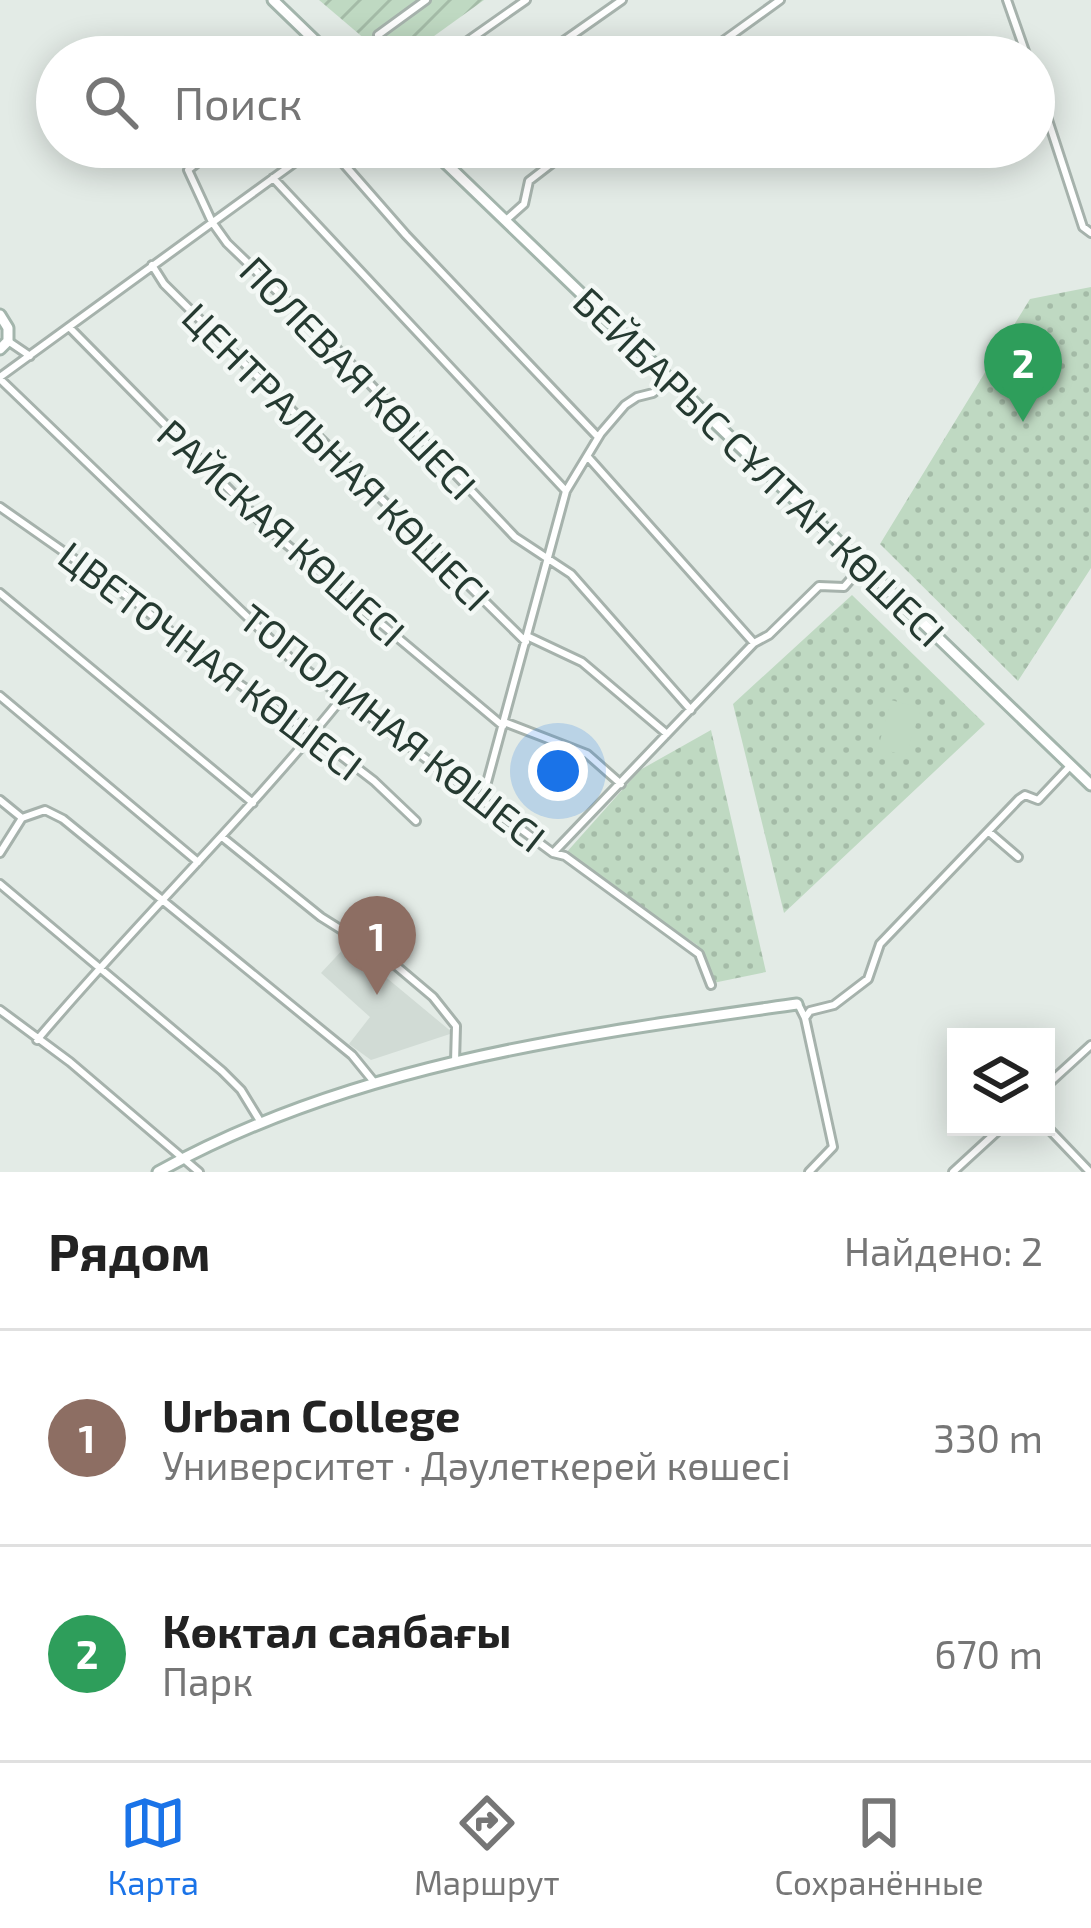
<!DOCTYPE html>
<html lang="ru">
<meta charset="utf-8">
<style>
body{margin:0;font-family:"Exo 2",sans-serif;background:#f2f2f2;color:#222}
.controls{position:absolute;right:36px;bottom:36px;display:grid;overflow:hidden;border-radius:0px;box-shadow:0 6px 30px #0003}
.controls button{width:108px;height:108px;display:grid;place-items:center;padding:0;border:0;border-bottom:3px solid #e0e0e0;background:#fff;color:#222;font:60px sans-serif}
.you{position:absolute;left:558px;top:771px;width:42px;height:42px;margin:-30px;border:9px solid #fff;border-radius:50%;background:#1a73e8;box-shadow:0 0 0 18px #1a73e833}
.badge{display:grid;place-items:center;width:78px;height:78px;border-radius:50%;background:#1a73e8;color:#fff;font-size:39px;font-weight:700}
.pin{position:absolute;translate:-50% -99px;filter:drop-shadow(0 3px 6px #0008)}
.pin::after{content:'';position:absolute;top:63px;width:42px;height:36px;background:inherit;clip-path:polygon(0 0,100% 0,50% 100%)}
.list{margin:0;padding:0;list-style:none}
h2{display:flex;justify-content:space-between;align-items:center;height:156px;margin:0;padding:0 48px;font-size:51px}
h2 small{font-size:39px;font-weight:400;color:#767676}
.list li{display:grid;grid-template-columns:78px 1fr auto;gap:36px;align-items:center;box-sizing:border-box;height:216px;padding:0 48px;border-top:3px solid #e0e0e0}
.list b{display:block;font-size:45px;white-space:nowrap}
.list p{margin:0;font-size:39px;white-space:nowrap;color:#767676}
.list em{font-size:39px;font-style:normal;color:#767676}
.icon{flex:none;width:66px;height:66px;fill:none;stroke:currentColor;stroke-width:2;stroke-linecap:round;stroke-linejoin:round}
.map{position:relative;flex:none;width:1091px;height:1172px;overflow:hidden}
.search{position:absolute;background:#fff;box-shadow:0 6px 30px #0003;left:36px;right:36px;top:36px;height:132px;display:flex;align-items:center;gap:30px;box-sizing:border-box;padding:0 42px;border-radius:66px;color:#767676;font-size:45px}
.sheet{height:588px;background:#fff}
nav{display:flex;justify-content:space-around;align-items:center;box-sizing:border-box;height:168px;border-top:3px solid #e0e0e0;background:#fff;font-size:33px;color:#767676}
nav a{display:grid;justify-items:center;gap:6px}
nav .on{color:#1a73e8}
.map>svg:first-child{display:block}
</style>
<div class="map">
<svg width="1091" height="1172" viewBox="0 0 1091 1172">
<defs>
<pattern id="park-dots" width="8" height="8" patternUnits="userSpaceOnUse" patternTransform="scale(3)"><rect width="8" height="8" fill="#bfd9c2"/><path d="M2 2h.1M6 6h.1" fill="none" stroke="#a4bba7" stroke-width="1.8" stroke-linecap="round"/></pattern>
<pattern id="garden-furrows" width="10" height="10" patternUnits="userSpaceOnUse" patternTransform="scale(3)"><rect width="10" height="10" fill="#bfd9c2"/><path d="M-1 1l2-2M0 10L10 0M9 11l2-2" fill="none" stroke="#a4bba7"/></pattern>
</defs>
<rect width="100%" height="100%" fill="#e3ebe6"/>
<path fill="#d1dbd5" d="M 347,945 L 453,1033 L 371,1060 L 349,1044 L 370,1017 L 321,973 Z"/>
<path fill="url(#park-dots)" d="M 1091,287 L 1091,568 L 1018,681 L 880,544 L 1030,299 Z
M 852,595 L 985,724 L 784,913 L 733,704 Z
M 711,730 L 766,972 L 713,983 L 697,945 L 565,854 L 640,770 Z"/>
<path fill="url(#garden-furrows)" d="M 319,0 L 484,0 L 405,57 L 386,57 Z"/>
<path fill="#bfd9c2" d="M 891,700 L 921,708 L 906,756 L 878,748 Z"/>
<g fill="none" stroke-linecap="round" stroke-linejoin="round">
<g stroke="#a6b2ac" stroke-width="12">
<path id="street" d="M 1007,0 L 1027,57
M 399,57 L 378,35 L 426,0
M 445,57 L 526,0
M 541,57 L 622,0
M 701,57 L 780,0
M 1034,77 L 1083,227 L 1091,233
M 217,147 L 188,170 L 212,222 L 227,243 L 334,346 L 515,537 L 571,574 L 691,710
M 329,147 L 406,235 L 598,437
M 273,178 L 566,491
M 506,220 L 524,204 L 529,181 L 573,147
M 152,265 L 164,284 L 526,642
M 70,328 L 267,528 L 503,726
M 8,341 L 30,356
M 0,377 L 316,147
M 0,379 L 289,657 L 553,853 L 565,856 L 699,954 L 711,985
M 588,457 L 753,642
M 0,507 L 137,603 L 208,663 L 313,734 L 374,781 L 416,821
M 0,593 L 253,803
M 529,637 L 582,662 L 667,734
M 0,696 L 198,862
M 504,722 L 587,754 L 621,784
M 483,797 L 566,491 L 601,433 L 625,405 L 637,397 L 653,393 L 671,378
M 0,800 L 22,818
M 22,818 L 45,810 L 63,819 L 352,1055 L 374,1082
M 989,832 L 1018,857
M 222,837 L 321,917 L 388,959 L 433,997 L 456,1026 L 455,1062
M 0,853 L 22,818
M 553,853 L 754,643 L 769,635 L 819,586 L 844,587 L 851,579
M 0,884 L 222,1071 L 241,1090 L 260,1121
M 798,1004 L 805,1018 L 833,1147 L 809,1172
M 0,1010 L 70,1062 L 199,1172
M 805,1018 L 810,1011 L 834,1005 L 868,979 L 880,944 L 1019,799 L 1025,795 L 1038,800 L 1071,765
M 37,1040 C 136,923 246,817 342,698
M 1046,1086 L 1091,1045
M 1046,1126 L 1090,1172
M 953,1172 L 1002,1127"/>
</g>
<g stroke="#a3b5ac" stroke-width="15">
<path id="secondary" d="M 273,0 L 332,57
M 429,147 L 1091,785
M 0,315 L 8,328 L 8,341 L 0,349
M 158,1172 C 354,1063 579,1035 797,1004"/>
</g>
<use href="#street" stroke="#fff" stroke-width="6"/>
<use href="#secondary" stroke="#fff" stroke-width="9"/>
</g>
<g text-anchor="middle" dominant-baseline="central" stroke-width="9" stroke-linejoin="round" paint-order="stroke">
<g font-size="39" fill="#253a31" stroke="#f3f8f5">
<text transform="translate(359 377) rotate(46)">ПОЛЕВАЯ КӨШЕСІ</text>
<text transform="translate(337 456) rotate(45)">ЦЕНТРАЛЬНАЯ КӨШЕСІ</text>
<text transform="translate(760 466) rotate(44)">БЕЙБАРЫС СҰЛТАН КӨШЕСІ</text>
<text transform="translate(282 532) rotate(42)">РАЙСКАЯ КӨШЕСІ</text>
<text transform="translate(211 660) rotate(37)">ЦВЕТОЧНАЯ КӨШЕСІ</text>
<text transform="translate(393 727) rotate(38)">ТОПОЛИНАЯ КӨШЕСІ</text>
</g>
</g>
</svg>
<div class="controls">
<button><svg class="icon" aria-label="layers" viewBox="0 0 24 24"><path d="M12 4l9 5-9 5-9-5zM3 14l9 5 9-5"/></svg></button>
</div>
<div class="you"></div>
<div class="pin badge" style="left:377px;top:995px;background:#8d6e63">1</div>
<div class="pin badge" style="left:1023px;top:422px;background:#2e9e5b">2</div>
<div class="search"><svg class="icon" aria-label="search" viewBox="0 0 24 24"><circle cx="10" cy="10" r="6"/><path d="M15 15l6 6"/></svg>Поиск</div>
</div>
<section class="sheet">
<h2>Рядом<small>Найдено: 2</small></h2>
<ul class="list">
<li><span class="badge" style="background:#8d6e63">1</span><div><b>Urban College</b><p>Университет · Дәулеткерей көшесі</p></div><em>330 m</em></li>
<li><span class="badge" style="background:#2e9e5b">2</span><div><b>Көктал саябағы</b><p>Парк</p></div><em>670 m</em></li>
</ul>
</section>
<nav>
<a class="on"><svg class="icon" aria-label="map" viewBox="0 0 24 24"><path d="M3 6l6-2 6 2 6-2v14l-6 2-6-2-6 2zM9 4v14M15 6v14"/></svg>Карта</a>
<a><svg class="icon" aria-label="directions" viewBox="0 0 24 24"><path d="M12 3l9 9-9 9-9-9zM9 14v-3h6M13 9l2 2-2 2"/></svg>Маршрут</a>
<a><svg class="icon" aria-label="saved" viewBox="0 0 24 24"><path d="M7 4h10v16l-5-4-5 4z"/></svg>Сохранённые</a>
</nav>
